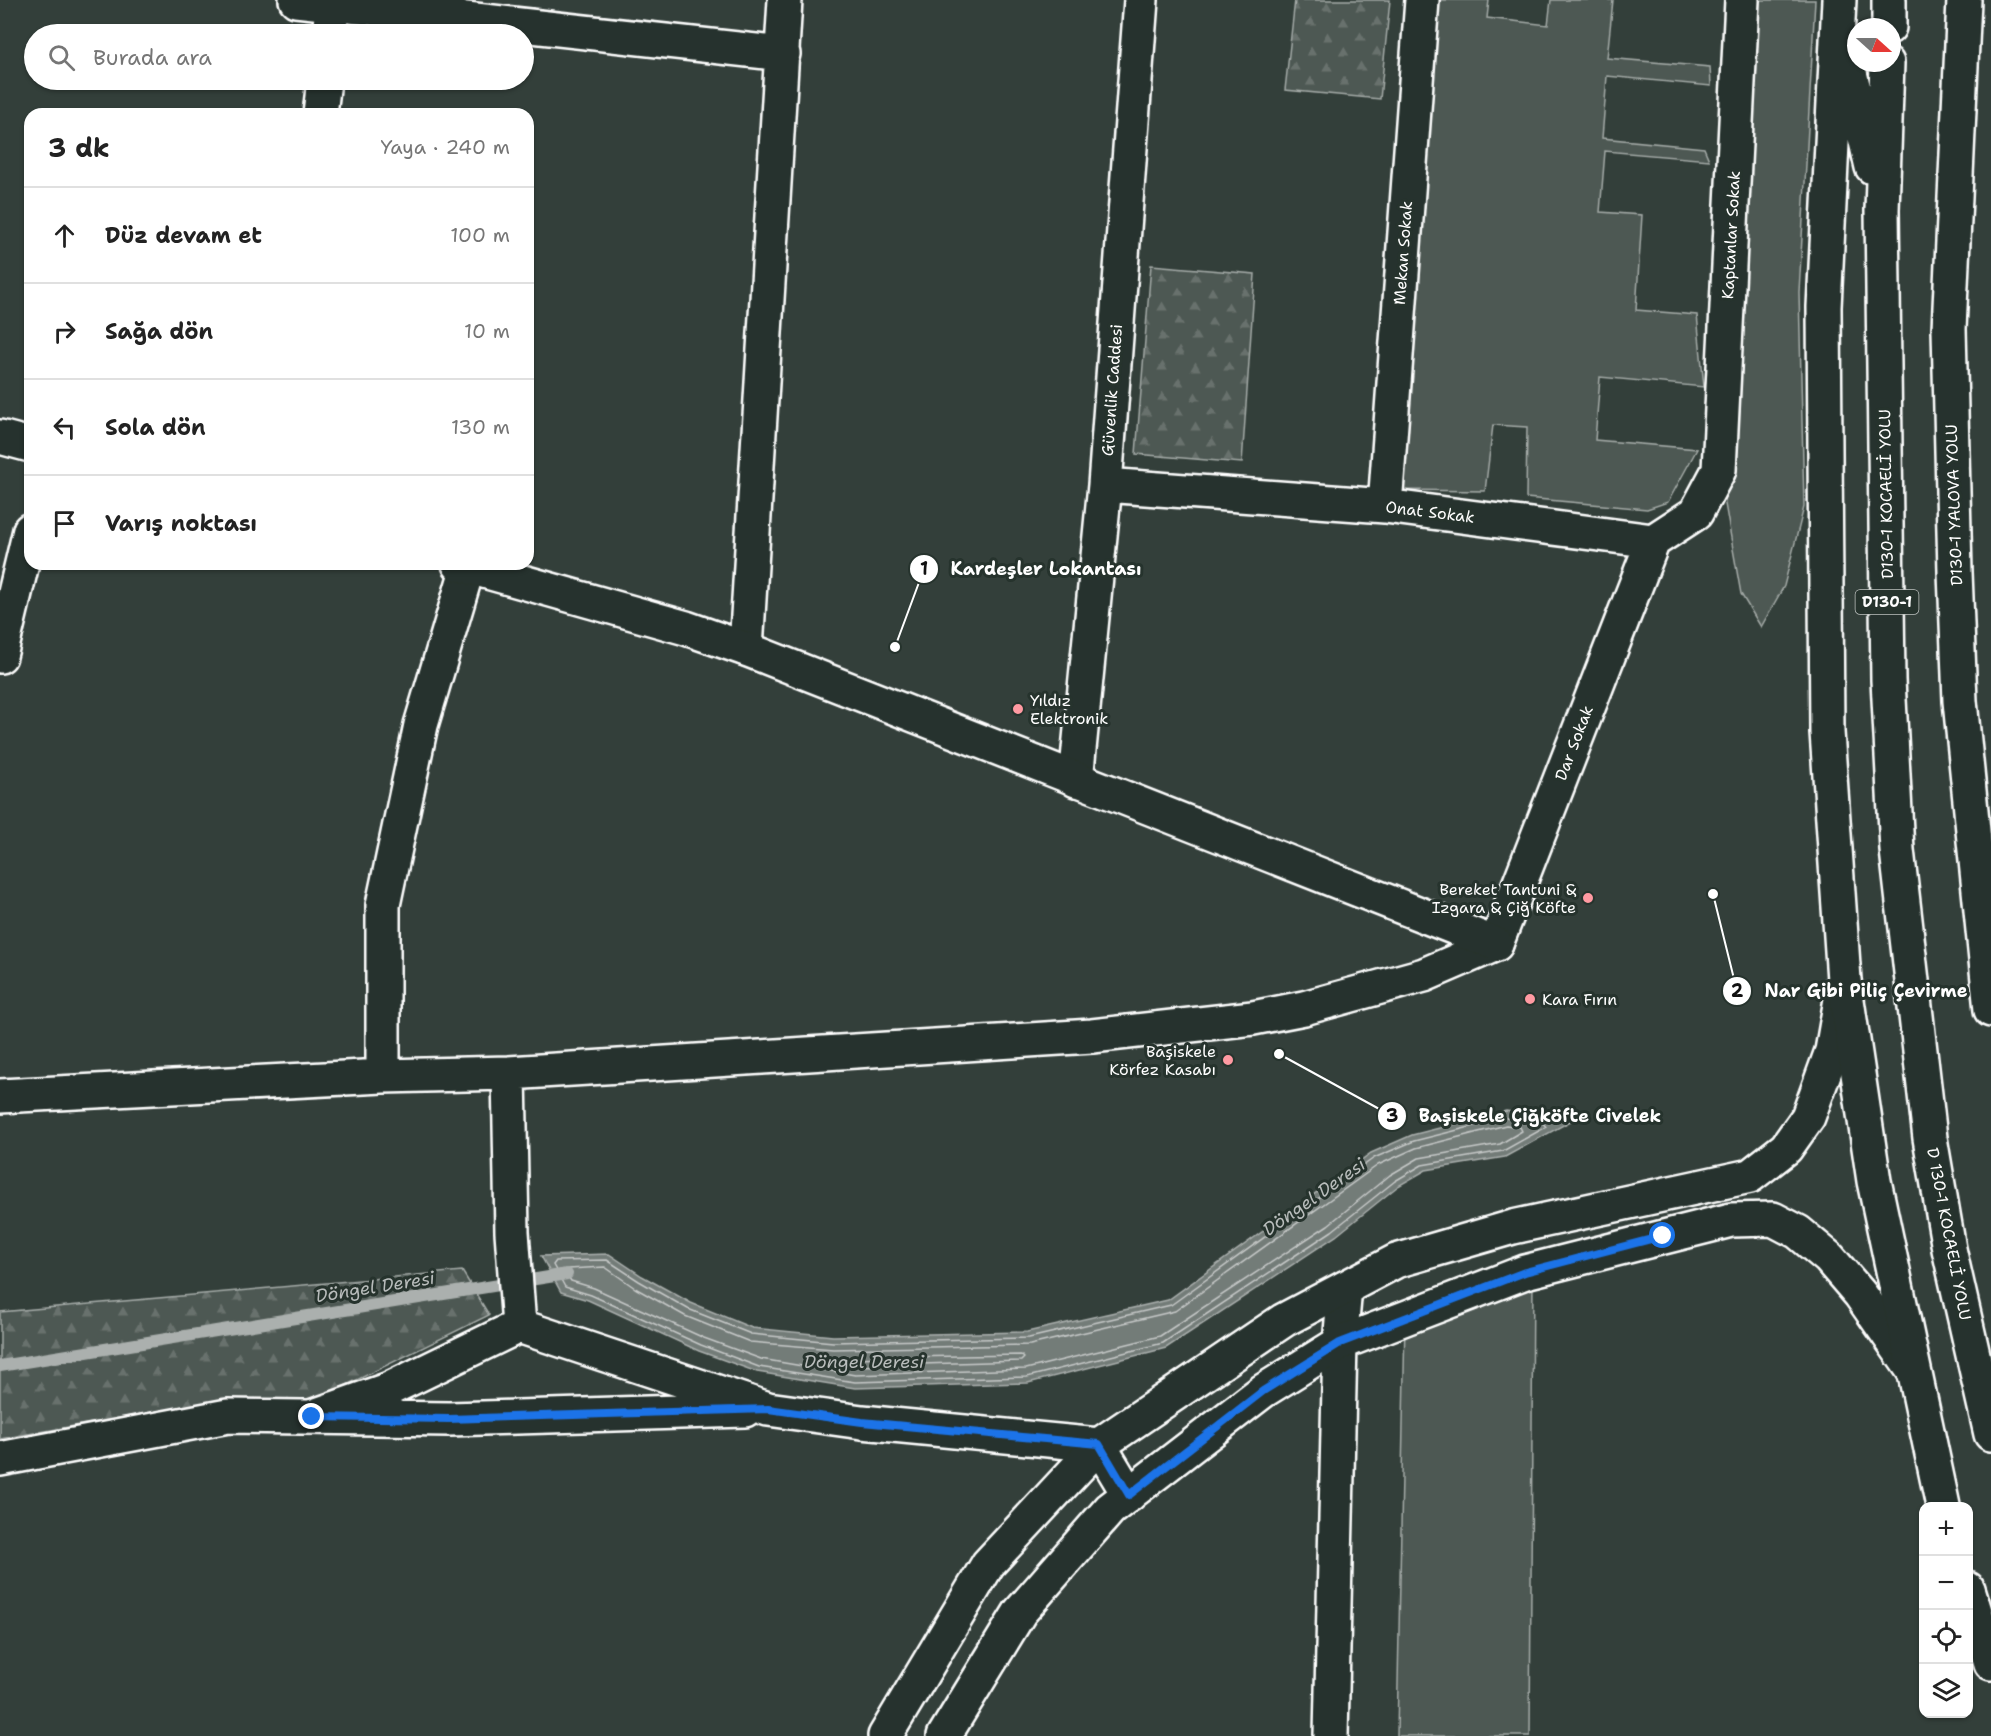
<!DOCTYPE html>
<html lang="tr">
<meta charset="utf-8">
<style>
body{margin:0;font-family:"Shantell Sans",sans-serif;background:#f6f6f6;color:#222}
.controls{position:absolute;right:18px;bottom:18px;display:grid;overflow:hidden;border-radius:12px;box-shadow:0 2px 4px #0004}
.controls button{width:54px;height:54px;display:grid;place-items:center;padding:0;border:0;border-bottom:2px solid #e0e0e0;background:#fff;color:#222;font:30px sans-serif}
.compass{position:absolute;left:1847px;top:18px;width:54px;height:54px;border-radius:50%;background:#fff;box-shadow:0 2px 4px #0004;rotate:111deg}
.stop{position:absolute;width:18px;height:18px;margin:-14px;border:4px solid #1a73e8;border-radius:50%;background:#fff}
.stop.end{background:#1a73e8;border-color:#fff;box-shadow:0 2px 6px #0008}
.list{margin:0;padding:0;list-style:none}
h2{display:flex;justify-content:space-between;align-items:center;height:78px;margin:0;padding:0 24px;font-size:26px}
h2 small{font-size:20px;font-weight:400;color:#767676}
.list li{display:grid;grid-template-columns:39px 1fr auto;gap:18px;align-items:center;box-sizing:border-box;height:96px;padding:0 24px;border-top:2px solid #e0e0e0}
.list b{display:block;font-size:22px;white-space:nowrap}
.list em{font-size:20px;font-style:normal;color:#767676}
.icon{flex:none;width:33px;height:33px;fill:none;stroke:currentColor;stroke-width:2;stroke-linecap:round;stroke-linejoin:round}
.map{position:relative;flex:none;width:1991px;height:1736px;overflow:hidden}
.search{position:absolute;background:#fff;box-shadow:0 2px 4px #0004;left:24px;top:24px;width:510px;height:66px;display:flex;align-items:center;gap:15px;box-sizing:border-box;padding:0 21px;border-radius:33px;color:#767676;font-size:22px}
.panel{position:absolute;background:#fff;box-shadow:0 2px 4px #0004;left:24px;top:108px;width:510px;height:462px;border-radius:18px}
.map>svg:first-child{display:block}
</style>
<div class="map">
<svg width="1991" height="1736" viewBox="0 0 1991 1736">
<defs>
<pattern id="forest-firs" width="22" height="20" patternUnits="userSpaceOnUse" patternTransform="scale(1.5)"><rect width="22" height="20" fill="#4d5853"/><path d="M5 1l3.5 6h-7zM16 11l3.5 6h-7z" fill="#68716d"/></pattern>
</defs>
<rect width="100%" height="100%" fill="#333f3a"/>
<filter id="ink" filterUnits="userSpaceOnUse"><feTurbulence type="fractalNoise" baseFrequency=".0167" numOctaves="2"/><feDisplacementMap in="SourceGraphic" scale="12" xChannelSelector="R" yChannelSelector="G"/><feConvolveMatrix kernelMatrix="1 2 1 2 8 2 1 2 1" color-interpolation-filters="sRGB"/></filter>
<g filter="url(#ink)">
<path fill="#4d5853" stroke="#a6aca9" stroke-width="1.5" d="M 1432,0 L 1489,0 L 1487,18 L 1548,25 L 1551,0 L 1613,0 L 1607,58 L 1710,67 L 1711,86 L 1607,76 L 1602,138 L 1704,148 L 1709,160 L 1605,151 L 1600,212 L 1642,215 L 1636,310 L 1697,315 L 1704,387 L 1600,377 L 1595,440 L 1697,449 L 1668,502 L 1647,509 L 1526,498 L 1527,427 L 1493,425 L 1485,491 L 1398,490 Z
M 1742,0 L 1815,0 L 1799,292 L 1804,507 L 1784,586 L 1761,627 L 1741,594 L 1719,470 Z
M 1533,1273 L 1530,1736 L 1397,1736 L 1405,1321 Z"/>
<path fill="url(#forest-firs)" stroke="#a6aca9" stroke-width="1.5" d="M 1295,0 L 1390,0 L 1380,99 L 1285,90 Z
M 1151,265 L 1255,274 L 1242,463 L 1136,454 Z
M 462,1271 L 489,1315 L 310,1403 L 222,1400 L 0,1439 L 0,1312 Z"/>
<path fill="#737b78" stroke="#abb0ae" stroke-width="1.5" d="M 1506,1111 L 1571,1121 L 1505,1157 L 1426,1170 L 1398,1186 L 1336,1236 L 1166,1348 L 1028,1383 L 855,1388 L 757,1372 L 699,1351 L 588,1300 L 561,1292 L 541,1256 L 609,1254 L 642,1276 L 691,1303 L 752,1328 L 833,1336 L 1027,1332 L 1168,1300 L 1371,1153 L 1412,1135 Z"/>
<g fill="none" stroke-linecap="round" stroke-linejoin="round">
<path stroke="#c7cac9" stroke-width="1.5" d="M 1506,1118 L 1543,1123 L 1546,1127 L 1503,1151 L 1422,1165 L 1395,1181 L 1332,1231 L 1163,1343 L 1027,1377 L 855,1382 L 759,1367 L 701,1345 L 591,1295 L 565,1287 L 553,1265 L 556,1261 L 607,1260 L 639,1281 L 688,1309 L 751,1334 L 833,1342 L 1029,1338 L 1171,1305 L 1374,1158 L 1414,1141 Z
M 1506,1125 L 1520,1127 L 1522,1131 L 1500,1144 L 1419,1158 L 1390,1175 L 1328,1225 L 1160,1336 L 1026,1369 L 855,1375 L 761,1359 L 704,1338 L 594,1288 L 571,1281 L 565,1272 L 568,1269 L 605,1267 L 635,1288 L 685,1316 L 750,1342 L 833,1349 L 1030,1345 L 1175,1311 L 1378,1165 L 1416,1148 Z
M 1021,1355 L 1024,1358 L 1021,1361 L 856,1366 L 843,1364 L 841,1361 L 844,1358 Z"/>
<path stroke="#abb0ae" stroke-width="12" d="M 0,1366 L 567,1274"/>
<g stroke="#fff" stroke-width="38">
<path id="minor" d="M 296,0 L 783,54
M 329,34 L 333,0
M 320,114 L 324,80
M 1105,485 L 1385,506 L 1653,541 L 1696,513 L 1719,470 L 1742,0
M 1385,506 L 1422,0
M 746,649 L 785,0
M 0,656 L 30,530
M 1076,780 L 1105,485 L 1141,0
M 509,1073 L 512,1232 L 519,1326
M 383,1076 L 383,905 L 421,725 L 468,567
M 0,1096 L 383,1076 L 509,1073 L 1092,1036 L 1253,1018 L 1304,1008 L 1424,975 L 1496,944 L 1653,541
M 311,1417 L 387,1390 L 519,1326 L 768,1409 L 862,1422 L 1099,1445 L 1129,1495
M 0,1459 L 228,1416 L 449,1419 L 745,1410
M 1331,1736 L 1340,1343 L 1345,1288"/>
</g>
<g stroke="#fff" stroke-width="38">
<path id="tertiary" d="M 0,437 L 30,445
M 459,564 L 686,628 L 746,649 L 1496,944"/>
</g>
<g stroke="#fff" stroke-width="38">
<path id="secondary" d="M 885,1736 L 988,1564 L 1099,1445 L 1284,1320 L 1396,1261 L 1513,1227 L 1750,1176 L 1786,1148 L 1808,1117 L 1832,1051 L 1843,988
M 944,1736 L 1020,1612 L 1110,1509 L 1263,1391 L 1340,1343 L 1525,1272 L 1731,1220 L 1773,1219 L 1798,1232 L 1829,1258 L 1860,1294 L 1913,1370"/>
</g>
<g stroke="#fff" stroke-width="38">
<path id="trunk" d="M 1839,0 L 1824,307 L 1827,732 L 1844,980 L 1874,1181 L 1943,1506
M 1964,0 L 1949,329 L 1955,572 L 1960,701 L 1991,1010
M 1889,27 L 1889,0
M 1847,60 L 1872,167
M 1887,63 L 1882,210 L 1888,680 L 1897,850 L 1930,1138 L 1949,1249 L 1991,1434
M 1968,1589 L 1991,1663"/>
</g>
<use href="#minor" stroke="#26332d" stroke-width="33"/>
<use href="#tertiary" stroke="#26332d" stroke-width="33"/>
<use href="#secondary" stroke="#26332d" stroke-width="33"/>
<use href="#trunk" stroke="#26332d" stroke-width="33"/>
</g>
</g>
<g fill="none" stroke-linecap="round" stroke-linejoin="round" filter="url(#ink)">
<path stroke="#1a73e8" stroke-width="8" d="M 312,1417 L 449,1419 L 768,1409 L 862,1422 L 1099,1444 L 1129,1495 L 1263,1391 L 1340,1343 L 1525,1272 L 1663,1236"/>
</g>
<g fill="#ff9aa2" stroke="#26332d" stroke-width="2">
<circle cx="1018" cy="709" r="6"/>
<circle cx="1588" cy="898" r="6"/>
<circle cx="1530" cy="999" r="6"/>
<circle cx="1228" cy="1060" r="6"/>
</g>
<g text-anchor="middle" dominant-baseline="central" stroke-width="6" stroke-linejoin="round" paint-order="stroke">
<rect fill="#26332d" stroke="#bec2c0" stroke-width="1.5" x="1855.5" y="590" width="63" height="24" rx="4.5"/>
<g font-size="15" font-weight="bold" fill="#fff">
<text x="1887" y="602">D130-1</text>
</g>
<g font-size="16" fill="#fff" stroke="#26332d">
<text transform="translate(1731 235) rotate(-87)">Kaptanlar Sokak</text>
<text transform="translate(1403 253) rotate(-86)">Mekan Sokak</text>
<text transform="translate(1112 390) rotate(-86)">Güvenlik Caddesi</text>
<text transform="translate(1886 494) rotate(-91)">D130-1 KOCAELİ YOLU</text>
<text transform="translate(1954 505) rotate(-92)">D130-1 YALOVA YOLU</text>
<text transform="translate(1430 512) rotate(7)">Onat Sokak</text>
<text transform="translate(1574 743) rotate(-69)">Dar Sokak</text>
<text transform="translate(1949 1234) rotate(79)">D 130-1 KOCAELİ YOLU</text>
</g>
<g font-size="16" fill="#fff" stroke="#26332d" text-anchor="start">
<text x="1030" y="700">Yıldız<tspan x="1030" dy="18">Elektronik</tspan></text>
<text x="1576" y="889" text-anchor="end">Bereket Tantuni &amp;<tspan x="1576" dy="18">Izgara &amp; Çiğ Köfte</tspan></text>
<text x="1542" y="999">Kara Fırın</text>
<text x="1216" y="1051" text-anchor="end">Başiskele<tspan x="1216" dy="18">Körfez Kasabı</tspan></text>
</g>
<g font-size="18" font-style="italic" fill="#b9bdbc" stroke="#26332d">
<text transform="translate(1314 1197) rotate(-35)">Döngel Deresi</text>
<text transform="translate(375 1287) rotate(-9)">Döngel Deresi</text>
<text x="864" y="1362">Döngel Deresi</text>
</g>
</g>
<path fill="none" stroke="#fff" stroke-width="2" d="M895 647L924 569M1713 894L1737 991M1279 1054L1392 1116"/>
<g fill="#fff" stroke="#26332d" stroke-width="2">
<circle cx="895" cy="647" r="6"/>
<circle cx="1713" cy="894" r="6"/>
<circle cx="1279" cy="1054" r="6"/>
<circle cx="924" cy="569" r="15"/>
<circle cx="1737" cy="991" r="15"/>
<circle cx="1392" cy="1116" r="15"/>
</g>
<g font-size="18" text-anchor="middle" font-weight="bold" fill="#111">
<text x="924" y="575">1</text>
<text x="1737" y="997">2</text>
<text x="1392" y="1122">3</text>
</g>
<g font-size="18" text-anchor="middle" font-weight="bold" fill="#fff" stroke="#26332d" stroke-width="6" stroke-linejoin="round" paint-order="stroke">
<text x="1046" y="575">Kardeşler Lokantası</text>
<text x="1866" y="997">Nar Gibi Piliç Çevirme</text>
<text x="1540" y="1122">Başiskele Çiğköfte Civelek</text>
</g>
</svg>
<div class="controls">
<button>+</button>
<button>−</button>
<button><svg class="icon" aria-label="locate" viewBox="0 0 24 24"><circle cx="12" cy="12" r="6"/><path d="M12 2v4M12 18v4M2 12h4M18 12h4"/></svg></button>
<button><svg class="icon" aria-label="layers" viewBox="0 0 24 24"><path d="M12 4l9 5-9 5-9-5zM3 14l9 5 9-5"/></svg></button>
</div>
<svg class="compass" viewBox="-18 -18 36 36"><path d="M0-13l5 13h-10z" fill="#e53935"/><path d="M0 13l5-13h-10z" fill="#767676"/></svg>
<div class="stop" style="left:1663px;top:1236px"></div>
<div class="stop end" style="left:312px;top:1417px"></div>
<div class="search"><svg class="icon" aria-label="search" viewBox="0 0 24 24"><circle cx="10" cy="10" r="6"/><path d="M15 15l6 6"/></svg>Burada ara</div>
<section class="panel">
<h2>3 dk<small>Yaya · 240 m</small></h2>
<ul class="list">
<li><svg class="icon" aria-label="ahead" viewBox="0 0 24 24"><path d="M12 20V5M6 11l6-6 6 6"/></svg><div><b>Düz devam et</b></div><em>100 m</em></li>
<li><svg class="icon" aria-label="right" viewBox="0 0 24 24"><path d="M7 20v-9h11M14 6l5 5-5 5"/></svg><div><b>Sağa dön</b></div><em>10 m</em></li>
<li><svg class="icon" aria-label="left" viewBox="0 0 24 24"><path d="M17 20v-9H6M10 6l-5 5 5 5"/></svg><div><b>Sola dön</b></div><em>130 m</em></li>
<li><svg class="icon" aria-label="arrive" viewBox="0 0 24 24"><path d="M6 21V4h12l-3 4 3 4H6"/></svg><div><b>Varış noktası</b></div></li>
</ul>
</section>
</div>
